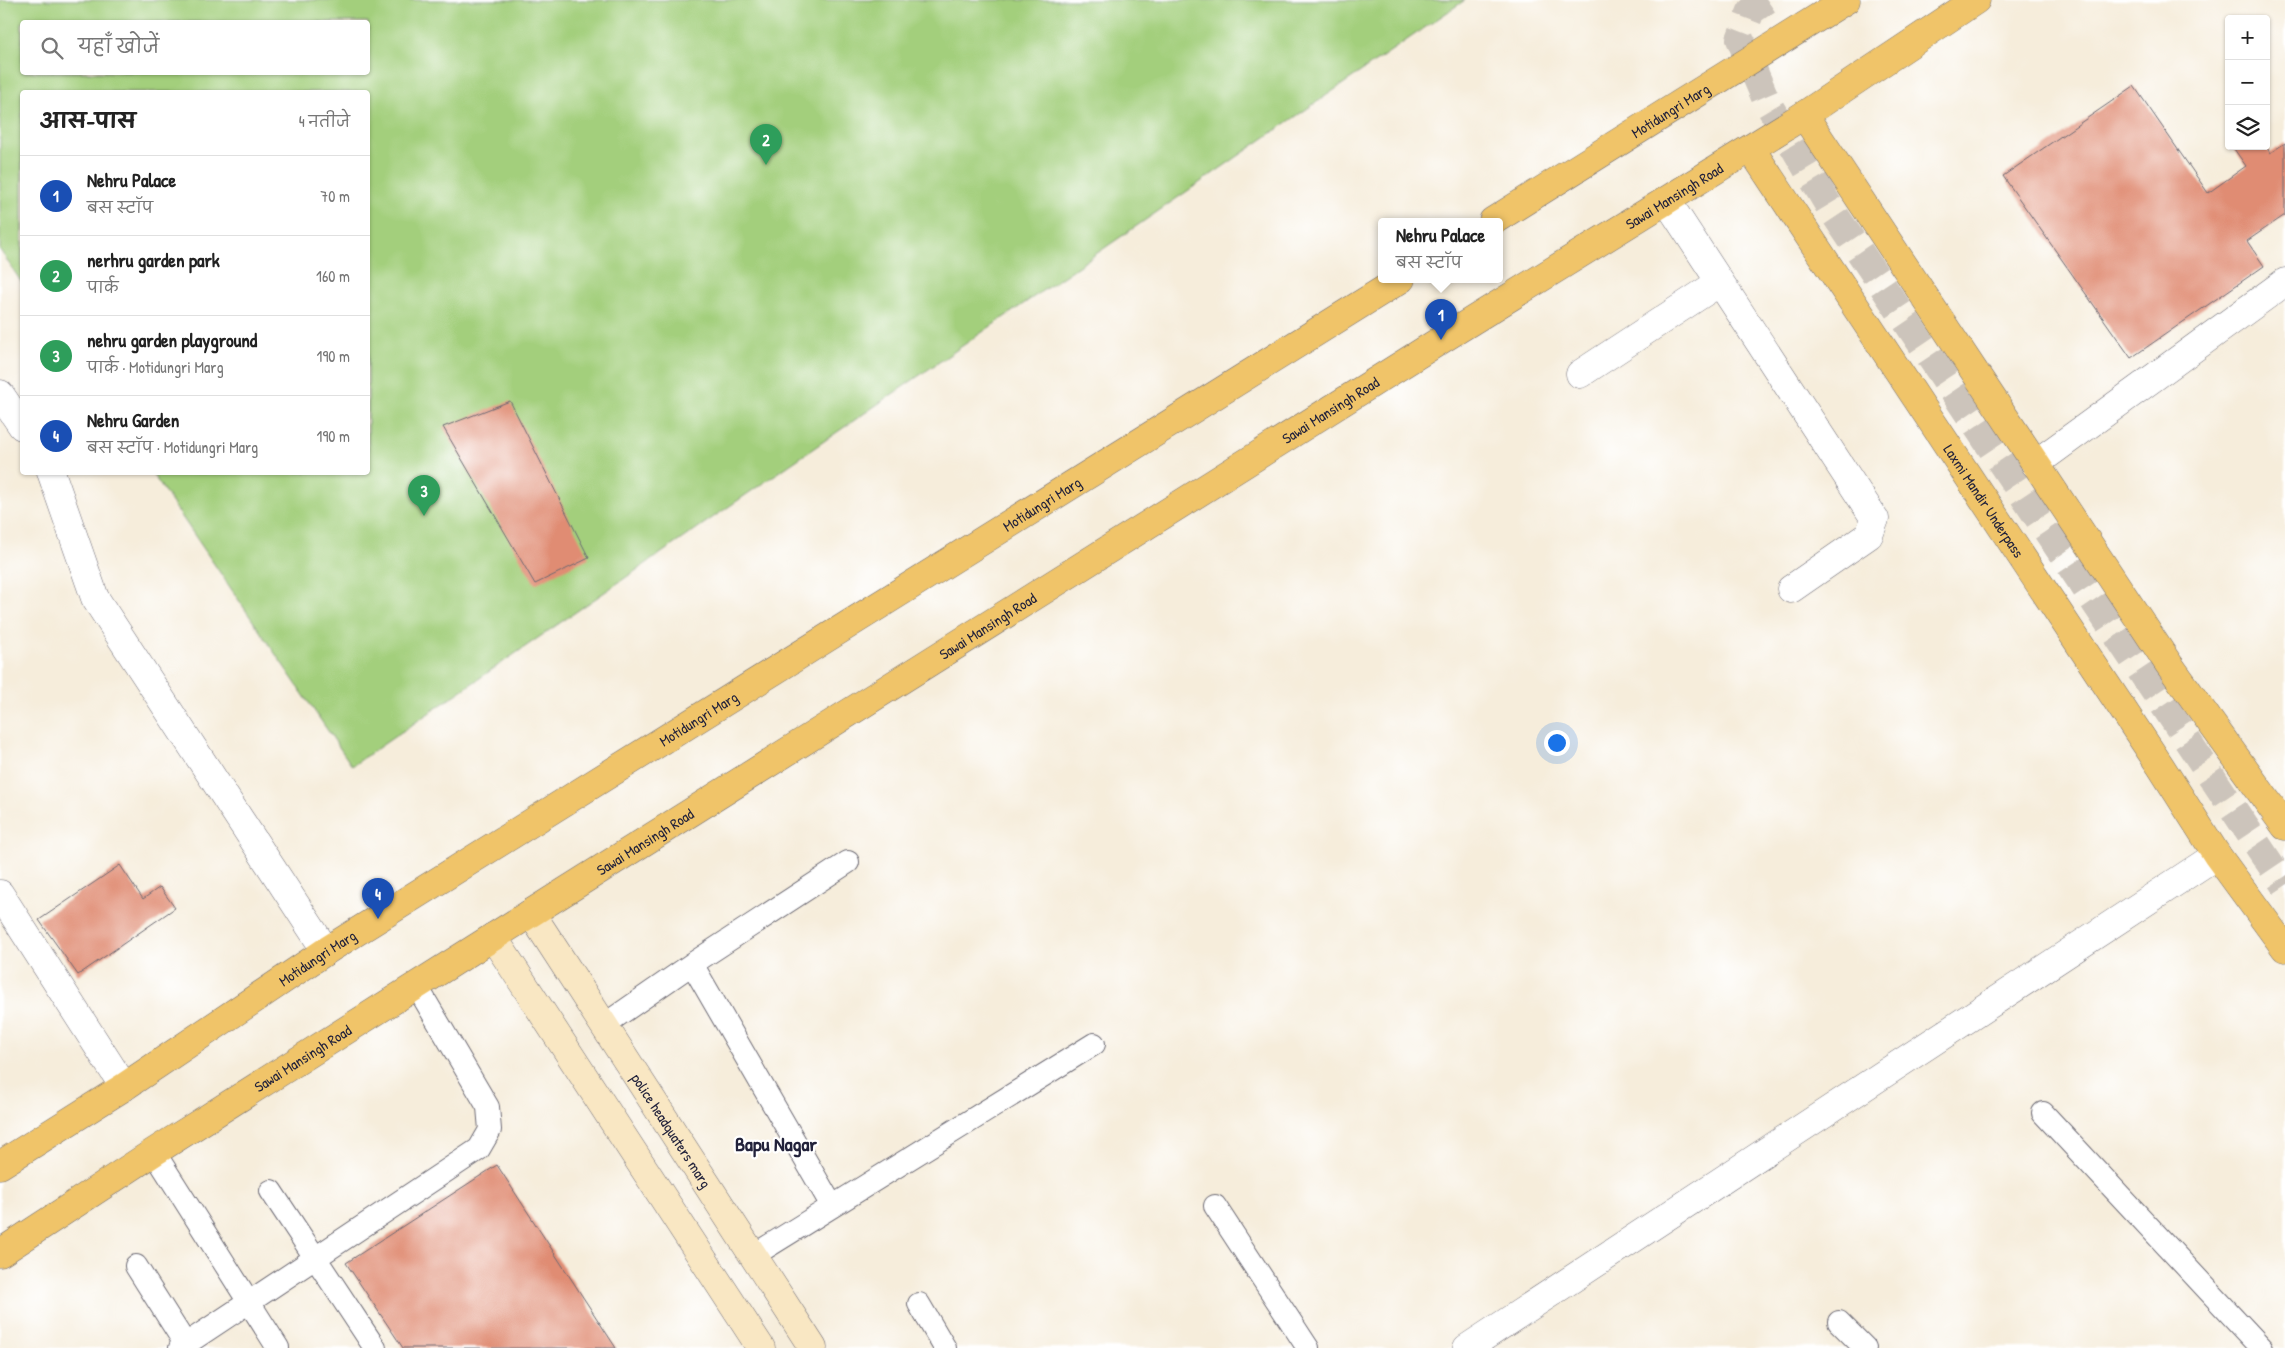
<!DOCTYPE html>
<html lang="hi">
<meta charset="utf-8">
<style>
body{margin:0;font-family:"Patrick Hand","Playpen Sans Deva",sans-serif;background:#f6f6f6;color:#222}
.controls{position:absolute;right:15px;top:15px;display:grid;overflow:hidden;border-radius:5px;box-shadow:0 1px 4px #0004}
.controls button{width:45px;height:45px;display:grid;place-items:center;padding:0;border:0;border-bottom:1px solid #e0e0e0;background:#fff;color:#222;font:25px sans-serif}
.you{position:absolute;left:1556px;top:742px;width:18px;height:18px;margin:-12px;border:4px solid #fff;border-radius:50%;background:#1a73e8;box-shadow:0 0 0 8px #1a73e833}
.badge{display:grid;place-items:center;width:32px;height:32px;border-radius:50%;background:#c8321e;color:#fff;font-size:16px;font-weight:700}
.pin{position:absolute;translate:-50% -41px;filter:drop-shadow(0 1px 2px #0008)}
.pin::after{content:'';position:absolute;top:26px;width:18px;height:15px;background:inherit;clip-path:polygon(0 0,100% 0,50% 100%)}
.popup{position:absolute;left:1378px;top:218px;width:125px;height:65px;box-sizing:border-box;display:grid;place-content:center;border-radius:5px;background:#fff;filter:drop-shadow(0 1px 4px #0005);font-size:16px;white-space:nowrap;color:#767676}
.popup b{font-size:19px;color:#222}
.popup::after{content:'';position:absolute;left:50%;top:100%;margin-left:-10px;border:10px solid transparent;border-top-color:#fff}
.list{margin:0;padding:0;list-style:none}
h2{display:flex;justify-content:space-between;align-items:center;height:65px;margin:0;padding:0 20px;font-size:21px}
h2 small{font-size:16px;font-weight:400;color:#767676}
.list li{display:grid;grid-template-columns:32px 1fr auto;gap:15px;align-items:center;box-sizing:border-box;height:80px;padding:0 20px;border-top:1px solid #e0e0e0}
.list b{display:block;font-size:19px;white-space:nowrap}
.list p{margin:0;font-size:16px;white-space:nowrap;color:#767676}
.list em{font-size:16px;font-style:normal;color:#767676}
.icon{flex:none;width:28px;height:28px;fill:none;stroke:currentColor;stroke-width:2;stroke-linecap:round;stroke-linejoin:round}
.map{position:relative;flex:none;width:2285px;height:1348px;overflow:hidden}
.search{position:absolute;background:#fff;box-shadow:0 1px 4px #0004;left:20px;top:20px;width:350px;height:55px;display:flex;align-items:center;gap:12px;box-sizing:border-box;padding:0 18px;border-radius:5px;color:#767676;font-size:19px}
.panel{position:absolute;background:#fff;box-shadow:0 1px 4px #0004;left:20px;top:90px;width:350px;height:385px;border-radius:5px}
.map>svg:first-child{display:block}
</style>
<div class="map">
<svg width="2285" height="1348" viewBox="0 0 2285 1348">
<rect width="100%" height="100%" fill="#fff"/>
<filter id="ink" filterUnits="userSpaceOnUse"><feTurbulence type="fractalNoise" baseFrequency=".02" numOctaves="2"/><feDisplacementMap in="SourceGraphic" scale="10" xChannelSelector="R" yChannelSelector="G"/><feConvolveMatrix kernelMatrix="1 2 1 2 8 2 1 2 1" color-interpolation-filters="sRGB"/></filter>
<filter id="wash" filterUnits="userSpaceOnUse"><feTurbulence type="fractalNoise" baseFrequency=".0096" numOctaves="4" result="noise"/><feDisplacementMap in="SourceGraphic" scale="20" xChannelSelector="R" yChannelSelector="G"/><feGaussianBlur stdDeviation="1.12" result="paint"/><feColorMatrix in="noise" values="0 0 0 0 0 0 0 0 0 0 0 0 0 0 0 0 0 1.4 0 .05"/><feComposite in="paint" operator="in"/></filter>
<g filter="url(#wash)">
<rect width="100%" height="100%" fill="#f6eddb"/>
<path fill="#a3cf7c" stroke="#62785c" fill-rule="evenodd" d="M 0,0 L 1465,0 L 352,766 L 152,473 L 368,472 L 368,92 L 22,92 L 22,283 L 0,250 ZM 22,22 L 368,22 L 368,72 L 22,72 Z"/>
<g id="blocks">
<path fill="#e08c73" d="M 2134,86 L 2208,193 L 2246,166 L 2232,146 L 2266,146 L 2270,153 L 2285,143 L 2285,215 L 2247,241 L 2264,266 L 2131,358 L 2003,176 Z
M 510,401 L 589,558 L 535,584 L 443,427 Z
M 120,865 L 143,899 L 160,887 L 175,908 L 78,975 L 39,920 Z
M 497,1165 L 616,1348 L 403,1348 L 346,1263 Z"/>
</g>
</g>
<g filter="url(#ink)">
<use href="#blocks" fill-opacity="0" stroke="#6c6973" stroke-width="1"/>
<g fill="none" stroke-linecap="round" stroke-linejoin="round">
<path stroke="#ccc4bb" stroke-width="28" stroke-dasharray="28 14" stroke-linecap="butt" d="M 1767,0 L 1751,11 L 1740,39 L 1767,102 L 1829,206 L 2285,886"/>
<g stroke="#6c6973" stroke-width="24">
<path id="lane" d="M 692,964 L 832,1206
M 604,1025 L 692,964 L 848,862
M 2043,1113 L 2262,1348
M 154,1152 L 278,1348
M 271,1191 L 375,1348
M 1215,1206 L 1308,1348
M 754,1255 L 1094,1044
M 136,1266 L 186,1345
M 919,1304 L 945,1348
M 1839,1322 L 1865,1348
M 180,1348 L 479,1149 L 490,1130 L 488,1107 L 416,985"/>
</g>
<g stroke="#6c6973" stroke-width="29">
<path id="street" d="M 1667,201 L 1875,519 L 1869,535 L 1791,589
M 1580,374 L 1720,282
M 0,394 L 22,426
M 2035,464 L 2285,282
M 51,472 L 95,598 L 326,951
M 0,894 L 124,1087
M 1467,1348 L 2217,855"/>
</g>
<g stroke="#6c6973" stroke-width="29">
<g id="secondary">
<path id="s1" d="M 531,913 L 813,1348"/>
<path d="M 493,937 L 761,1348"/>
</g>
</g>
<g stroke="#6c6973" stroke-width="29">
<g id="primary">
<path d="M 1804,115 L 2168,663 L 2285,826"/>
<path id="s2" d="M 1751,149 L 2161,767 L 2217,855 L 2285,948"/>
<path id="s3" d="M 1493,221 L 1846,0"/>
<path id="s4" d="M 0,1165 L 124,1087 L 326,951 L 1401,279"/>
<path id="s5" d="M 0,1253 L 154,1152 L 531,913 L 1441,340 L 1804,115 L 1976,0"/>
</g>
</g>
<use href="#lane" stroke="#fff" stroke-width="22"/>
<use href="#street" stroke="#fff" stroke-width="28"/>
<use href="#secondary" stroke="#f9e7c3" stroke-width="28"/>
<use href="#primary" stroke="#f0c469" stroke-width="28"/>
</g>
</g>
<g text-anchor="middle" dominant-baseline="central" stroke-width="4.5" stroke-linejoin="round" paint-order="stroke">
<g font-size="15" fill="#22223b" stroke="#fff">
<text stroke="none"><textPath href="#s3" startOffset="209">Motidungri Marg</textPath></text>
<text stroke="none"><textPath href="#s5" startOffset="1980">Sawai Mansingh Road</textPath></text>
<text stroke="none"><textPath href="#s5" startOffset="1575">Sawai Mansingh Road</textPath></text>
<text stroke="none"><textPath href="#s2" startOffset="422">Laxmi Mandir Underpass</textPath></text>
<text stroke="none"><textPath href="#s4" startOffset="1234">Motidungri Marg</textPath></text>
<text stroke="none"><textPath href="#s5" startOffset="1170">Sawai Mansingh Road</textPath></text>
<text stroke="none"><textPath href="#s4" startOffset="829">Motidungri Marg</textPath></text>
<text stroke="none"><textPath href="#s5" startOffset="765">Sawai Mansingh Road</textPath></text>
<text stroke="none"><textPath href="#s4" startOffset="379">Motidungri Marg</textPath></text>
<text stroke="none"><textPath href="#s5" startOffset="360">Sawai Mansingh Road</textPath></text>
<text stroke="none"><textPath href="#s1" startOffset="259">police headquaters marg</textPath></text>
</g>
<g font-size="20" font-weight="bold" fill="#22223b" stroke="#fff">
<text x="776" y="1143">Bapu Nagar</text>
</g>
</g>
</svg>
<div class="controls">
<button>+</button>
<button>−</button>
<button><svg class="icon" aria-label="layers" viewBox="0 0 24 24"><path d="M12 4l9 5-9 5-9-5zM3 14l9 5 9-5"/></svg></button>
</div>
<div class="you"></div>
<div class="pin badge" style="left:1441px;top:340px;background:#1a4fb4">1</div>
<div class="popup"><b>Nehru Palace</b>बस स्टॉप</div>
<div class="pin badge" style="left:766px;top:165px;background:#2e9e5b">2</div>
<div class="pin badge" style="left:424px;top:516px;background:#2e9e5b">3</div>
<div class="pin badge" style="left:378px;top:919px;background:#1a4fb4">4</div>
<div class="search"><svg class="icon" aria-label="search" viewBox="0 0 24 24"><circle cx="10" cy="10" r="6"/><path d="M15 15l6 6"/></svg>यहाँ खोजें</div>
<section class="panel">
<h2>आस-पास<small>4 नतीजे</small></h2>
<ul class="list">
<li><span class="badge" style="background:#1a4fb4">1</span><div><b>Nehru Palace</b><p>बस स्टॉप</p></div><em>70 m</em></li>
<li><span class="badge" style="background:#2e9e5b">2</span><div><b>nerhru garden park</b><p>पार्क</p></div><em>160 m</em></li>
<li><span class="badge" style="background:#2e9e5b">3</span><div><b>nehru garden playground</b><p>पार्क · Motidungri Marg</p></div><em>190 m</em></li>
<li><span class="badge" style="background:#1a4fb4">4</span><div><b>Nehru Garden</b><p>बस स्टॉप · Motidungri Marg</p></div><em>190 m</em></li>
</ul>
</section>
</div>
